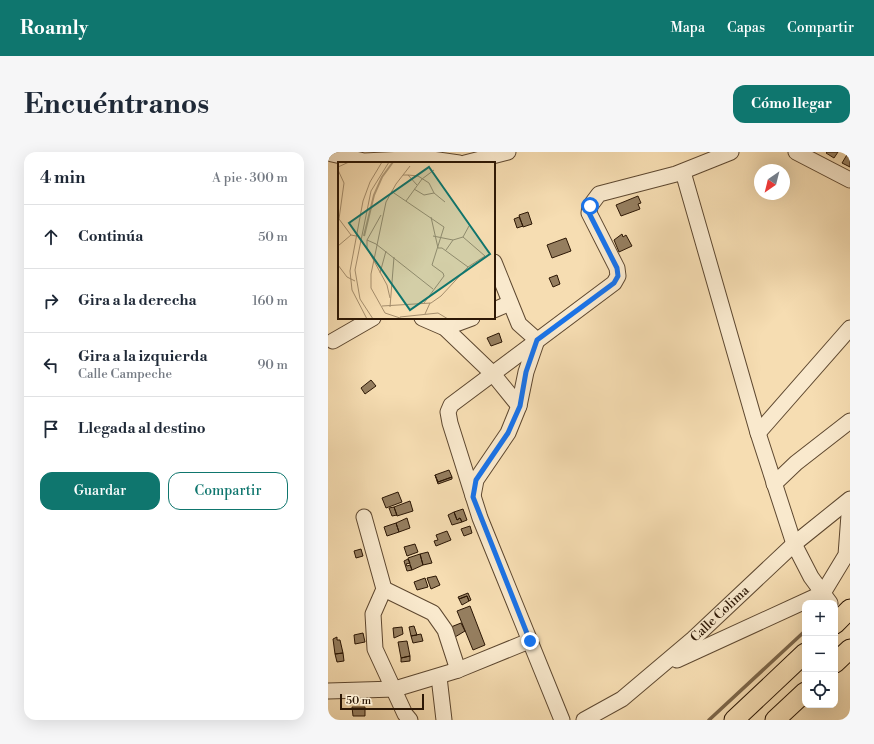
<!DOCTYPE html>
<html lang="es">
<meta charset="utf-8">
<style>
body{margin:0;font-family:"Libre Bodoni",serif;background:#f6f6f7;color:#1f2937}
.controls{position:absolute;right:12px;bottom:12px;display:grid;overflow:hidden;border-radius:8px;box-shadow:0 4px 16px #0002}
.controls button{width:36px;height:36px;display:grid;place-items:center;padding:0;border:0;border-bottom:1px solid #e0e1e3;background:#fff;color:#1f2937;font:20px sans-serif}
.compass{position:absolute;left:426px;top:12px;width:36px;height:36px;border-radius:50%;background:#fff;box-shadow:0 4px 16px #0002;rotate:215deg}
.scale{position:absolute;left:12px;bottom:10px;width:84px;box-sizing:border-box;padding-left:4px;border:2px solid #2c1705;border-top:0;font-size:11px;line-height:14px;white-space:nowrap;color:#2c1705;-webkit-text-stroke:3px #f9e9cd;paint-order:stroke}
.stop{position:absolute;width:12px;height:12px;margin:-9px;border:3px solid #1a73e8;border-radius:50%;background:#fff}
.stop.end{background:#1a73e8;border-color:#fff;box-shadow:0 1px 4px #0008}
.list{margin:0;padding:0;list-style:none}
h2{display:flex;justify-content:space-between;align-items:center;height:52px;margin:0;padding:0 16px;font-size:17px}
h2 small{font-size:13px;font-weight:400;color:#747a83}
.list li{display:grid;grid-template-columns:26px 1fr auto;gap:12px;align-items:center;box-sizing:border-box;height:64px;padding:0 16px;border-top:1px solid #e0e1e3}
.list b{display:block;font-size:15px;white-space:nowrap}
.list p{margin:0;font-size:13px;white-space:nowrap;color:#747a83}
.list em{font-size:13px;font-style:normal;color:#747a83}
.actions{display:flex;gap:8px;padding:12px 16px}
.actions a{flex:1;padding:9px 0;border:1px solid #0f766e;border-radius:12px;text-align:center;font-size:14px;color:#0f766e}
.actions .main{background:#0f766e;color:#fff}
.icon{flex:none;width:22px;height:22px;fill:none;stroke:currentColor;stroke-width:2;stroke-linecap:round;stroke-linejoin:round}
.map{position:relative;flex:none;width:522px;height:568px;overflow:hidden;border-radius:12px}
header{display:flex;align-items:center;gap:24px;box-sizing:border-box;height:56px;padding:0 20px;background:#0f766e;color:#fff}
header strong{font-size:19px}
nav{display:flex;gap:22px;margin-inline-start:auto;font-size:14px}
.intro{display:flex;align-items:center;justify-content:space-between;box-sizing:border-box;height:96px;padding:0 24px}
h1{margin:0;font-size:28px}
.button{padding:10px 18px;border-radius:12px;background:#0f766e;color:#fff;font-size:14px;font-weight:700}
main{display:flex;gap:24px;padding:0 24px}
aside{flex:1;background:#fff;border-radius:12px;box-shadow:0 4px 16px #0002}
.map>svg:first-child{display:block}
</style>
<header>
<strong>Roamly</strong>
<nav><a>Mapa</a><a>Capas</a><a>Compartir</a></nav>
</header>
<div class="intro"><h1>Encuéntranos</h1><a class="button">Cómo llegar</a></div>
<main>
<aside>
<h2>4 min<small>A pie · 300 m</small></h2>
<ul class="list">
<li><svg class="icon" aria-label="ahead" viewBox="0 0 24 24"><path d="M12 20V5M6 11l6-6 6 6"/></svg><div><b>Continúa</b></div><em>50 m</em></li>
<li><svg class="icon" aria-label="right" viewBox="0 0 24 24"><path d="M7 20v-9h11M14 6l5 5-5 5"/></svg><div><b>Gira a la derecha</b></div><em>160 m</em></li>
<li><svg class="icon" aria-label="left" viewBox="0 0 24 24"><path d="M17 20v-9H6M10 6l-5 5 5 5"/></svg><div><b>Gira a la izquierda</b><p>Calle Campeche</p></div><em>90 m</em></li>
<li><svg class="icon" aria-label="arrive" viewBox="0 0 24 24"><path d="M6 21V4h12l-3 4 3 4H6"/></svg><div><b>Llegada al destino</b></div></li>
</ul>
<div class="actions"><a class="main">Guardar</a><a>Compartir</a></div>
</aside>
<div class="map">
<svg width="522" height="568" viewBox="0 0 522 568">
<rect width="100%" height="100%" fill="#f6ddb2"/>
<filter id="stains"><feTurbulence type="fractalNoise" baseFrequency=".005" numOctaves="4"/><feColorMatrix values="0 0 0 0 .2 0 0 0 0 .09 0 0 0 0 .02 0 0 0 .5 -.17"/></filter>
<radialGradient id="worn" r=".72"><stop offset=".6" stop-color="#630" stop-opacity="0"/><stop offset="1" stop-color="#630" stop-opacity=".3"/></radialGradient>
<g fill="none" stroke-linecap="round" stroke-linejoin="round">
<path stroke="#7c6649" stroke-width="3.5" d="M 381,568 L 477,479"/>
</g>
<path fill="#957e5f" stroke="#2c1705" d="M 499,0 L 510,0 L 506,6 L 498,1 Z
M 520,1 L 522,2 L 522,15 L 514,11 Z
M 310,44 L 313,51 L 310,52 L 312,57 L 293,64 L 288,53 Z
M 200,60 L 204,72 L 195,75 L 191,63 Z
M 191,65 L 195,74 L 189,76 L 186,67 Z
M 294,82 L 295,85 L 298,83 L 304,94 L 291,100 L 286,88 Z
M 238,86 L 243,99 L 224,106 L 219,93 Z
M 229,123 L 232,132 L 225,135 L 221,126 Z
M 171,181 L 174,190 L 163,194 L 159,186 Z
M 43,228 L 48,234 L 37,242 L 33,236 Z
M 121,318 L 124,325 L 110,330 L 107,323 Z
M 107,323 L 110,330 L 124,325 L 124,327 L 110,332 Z
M 70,340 L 74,350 L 58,356 L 54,346 Z
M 82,349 L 85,359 L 69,364 L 66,355 Z
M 66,355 L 69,363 L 64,364 L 61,356 Z
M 135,357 L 139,368 L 134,370 L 132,366 L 129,368 L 126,360 Z
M 126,360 L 129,368 L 132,366 L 134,370 L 124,373 L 120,363 Z
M 79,366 L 82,376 L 71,380 L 68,371 Z
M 68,371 L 71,380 L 59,384 L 56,375 Z
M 142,374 L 144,381 L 136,384 L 133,377 Z
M 119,379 L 123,388 L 108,394 L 106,389 L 110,388 L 108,383 Z
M 87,392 L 90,400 L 79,404 L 76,395 Z
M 33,397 L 35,404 L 28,406 L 26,399 Z
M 100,400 L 104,411 L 95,413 L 92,402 Z
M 92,402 L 95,413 L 84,418 L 80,406 Z
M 80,407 L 82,411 L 78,412 L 79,414 L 82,413 L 84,418 L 79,419 L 76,409 Z
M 108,424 L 112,433 L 103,437 L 99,426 Z
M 97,426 L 100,435 L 89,438 L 86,430 Z
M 140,441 L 143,448 L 141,449 L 139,444 L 131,447 L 130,445 Z
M 139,444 L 141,449 L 134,453 L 131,447 Z
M 142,454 L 157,493 L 145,498 L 129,459 Z
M 133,471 L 137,479 L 127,485 L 123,475 Z
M 86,474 L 89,483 L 83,484 L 81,475 Z
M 74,475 L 75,482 L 66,486 L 65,476 Z
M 35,481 L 37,490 L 27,492 L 26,483 Z
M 93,482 L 95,489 L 85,491 L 83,484 Z
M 9,485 L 9,488 L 12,488 L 15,501 L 7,502 L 5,487 Z
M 79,489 L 82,504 L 73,506 L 70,490 Z
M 15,501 L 16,509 L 9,510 L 7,502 Z
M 82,504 L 82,509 L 73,510 L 73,506 Z
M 24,555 L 37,555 L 37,564 L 25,564 Z"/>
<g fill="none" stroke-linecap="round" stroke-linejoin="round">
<g stroke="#5e4830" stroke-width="17">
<g id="minor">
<path d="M 468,0 L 522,28"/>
<path d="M 0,1 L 36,9 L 97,6 L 131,11"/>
<path d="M 137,11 L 180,0"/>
<path d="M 355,20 L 430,281 L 466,392 L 483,425 L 502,451"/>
<path d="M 166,110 L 191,172 L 209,188"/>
<path d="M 166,158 L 182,151"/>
<path d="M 94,166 L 117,176 L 165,222 L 191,254"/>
<path d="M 117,176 L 144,166"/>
<path d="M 5,189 L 45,166"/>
<path d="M 430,281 L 522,176"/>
<path d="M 446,332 L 468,311 L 522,269"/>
<path d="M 145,344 L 148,328 L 180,281 L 191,254 L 198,220 L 209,188"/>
<path d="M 36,365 L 56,437 L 105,461 L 117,478 L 130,518"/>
<path d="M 56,437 L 45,462 L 47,497 L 77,562 L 82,568"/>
<path d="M 349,508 L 495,441 L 518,403 L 522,349"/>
<path d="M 111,525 L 116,568"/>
<path d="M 0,539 L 67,537 L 130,518 L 201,489"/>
<path d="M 234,568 L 152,366 L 122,271 L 120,260 L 123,253 L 286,131 L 290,124 L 289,116 L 261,61 L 262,54 L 271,42 L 348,22 L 403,0"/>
<path id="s1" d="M 256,568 L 294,547 L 365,487 L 466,392 L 522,347"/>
</g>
</g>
<g stroke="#2c1705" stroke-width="21">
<path id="major" d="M 507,472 L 522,457
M 507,511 L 522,497
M 406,568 L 477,501
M 447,568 L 477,540"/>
</g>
<use href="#minor" stroke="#f9e9cd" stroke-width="15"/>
<use href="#major" stroke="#f6ddb2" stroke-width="19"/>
</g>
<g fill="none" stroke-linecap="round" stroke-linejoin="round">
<path stroke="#1a73e8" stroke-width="5" d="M 202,489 L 145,345 L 148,328 L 180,281 L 192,254 L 198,220 L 209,188 L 286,131 L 290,124 L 289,116 L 261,61 L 262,54"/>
</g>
<g text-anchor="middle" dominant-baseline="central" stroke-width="3" stroke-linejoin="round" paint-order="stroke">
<g font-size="13" fill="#2c1705" stroke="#f9e9cd">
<text stroke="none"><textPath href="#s1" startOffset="173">Calle Colima</textPath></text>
</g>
</g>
<g transform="translate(10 10)">
<rect width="157" height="157" fill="#f6ddb2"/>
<path fill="none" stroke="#b19a77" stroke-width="2" d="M 26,74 L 36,33 L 44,15 L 55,0"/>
<path fill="none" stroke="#a58e6d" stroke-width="1" d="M 0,5 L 11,0M 0,8 L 6,21 L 1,57 L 13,73 L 18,74M 65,13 L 70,13 L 79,23M 70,13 L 80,14 L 91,21 L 96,31M 76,27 L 86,33 L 96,31 L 107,40M 53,29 L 106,65 L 94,103 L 105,111 L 106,114 L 86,141M 68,39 L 84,17 L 96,8M 43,53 L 29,78 L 29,86 L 49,123 L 52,136M 93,55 L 100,86M 95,74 L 115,78 L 125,75 L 147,94 L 130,105M 125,75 L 131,64M 29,78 L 38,82 L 95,127M 0,84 L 13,73M 108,88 L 115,78M 0,103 L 9,115 L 17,119M 42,111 L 48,89M 44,144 L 93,141 L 103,134 L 130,105 L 104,86 L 100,86M 52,145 L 56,95M 87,152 L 92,141M 62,155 L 100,151 L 110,157M 29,157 L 14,128 L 12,109 L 25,39 L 32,20 L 44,0M 35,157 L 22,137 L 17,108 L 33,29 L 51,0M 65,157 L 47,151 L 33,126 L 33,112 L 48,40 L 58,22 L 72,4"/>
<path fill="#0f766e" fill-opacity="0.15" stroke="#0f766e" stroke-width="2" d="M 91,5 L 152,92 L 72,148 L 11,61 Z"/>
<rect width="157" height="157" fill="none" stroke="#2c1705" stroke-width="2"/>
</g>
<rect width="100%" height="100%" filter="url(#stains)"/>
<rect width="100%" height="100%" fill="url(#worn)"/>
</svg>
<div class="controls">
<button>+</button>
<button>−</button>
<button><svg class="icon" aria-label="locate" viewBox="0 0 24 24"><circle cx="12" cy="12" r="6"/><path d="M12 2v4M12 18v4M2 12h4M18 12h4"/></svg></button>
</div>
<svg class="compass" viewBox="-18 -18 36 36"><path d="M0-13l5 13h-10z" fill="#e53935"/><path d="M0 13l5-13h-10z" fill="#747a83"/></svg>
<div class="scale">50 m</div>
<div class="stop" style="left:262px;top:54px"></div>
<div class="stop end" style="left:202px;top:489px"></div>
</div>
</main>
